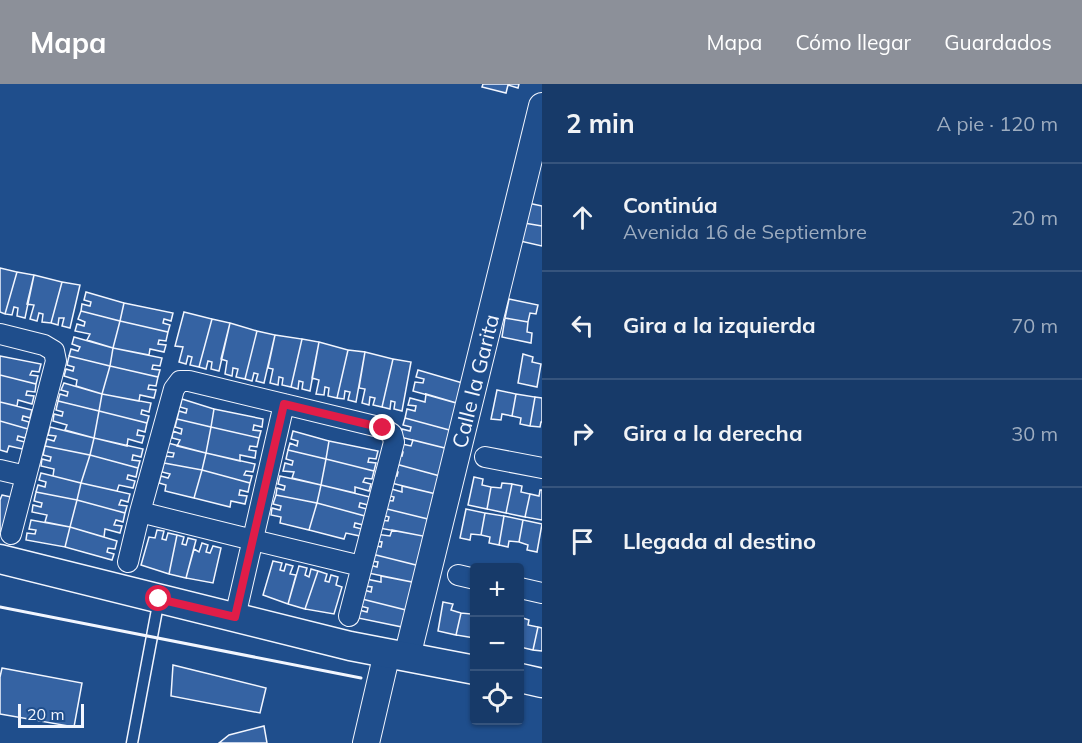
<!DOCTYPE html>
<html lang="es">
<meta charset="utf-8">
<style>
body{margin:0;font-family:Mulish,sans-serif;background:#244571;color:#f1f3f6}
.controls{position:absolute;right:18px;bottom:18px;display:grid;overflow:hidden;border-radius:6px;box-shadow:0 2px 4px #0004}
.controls button{width:54px;height:54px;display:grid;place-items:center;padding:0;border:0;border-bottom:2px solid #36547d;background:#173a69;color:#f1f3f6;font:30px sans-serif}
.scale{position:absolute;left:18px;bottom:15px;width:66px;box-sizing:border-box;padding-left:6px;border:3px solid #f2f6ff;border-top:0;font-size:16px;line-height:21px;white-space:nowrap;color:#f2f6ff;-webkit-text-stroke:4px #1f4e8c;paint-order:stroke}
.stop{position:absolute;width:18px;height:18px;margin:-14px;border:4px solid #e11d48;border-radius:50%;background:#fff}
.stop.end{background:#e11d48;border-color:#fff;box-shadow:0 2px 6px #0008}
.list{margin:0;padding:0;list-style:none}
h2{display:flex;justify-content:space-between;align-items:center;height:78px;margin:0;padding:0 24px;font-size:26px}
h2 small{font-size:20px;font-weight:400;color:#9eadc0}
.list li{display:grid;grid-template-columns:39px 1fr auto;gap:18px;align-items:center;box-sizing:border-box;height:108px;padding:0 24px;border-top:2px solid #36547d}
.list b{display:block;font-size:22px;white-space:nowrap}
.list p{margin:0;font-size:20px;white-space:nowrap;color:#9eadc0}
.list em{font-size:20px;font-style:normal;color:#9eadc0}
.icon{flex:none;width:33px;height:33px;fill:none;stroke:currentColor;stroke-width:2;stroke-linecap:round;stroke-linejoin:round}
.map{position:relative;flex:none;width:542px;height:659px;overflow:hidden}
header{display:flex;align-items:center;gap:36px;box-sizing:border-box;height:84px;padding:0 30px;background:#8c9099;color:#fff}
header strong{font-size:28px}
nav{display:flex;gap:33px;margin-inline-start:auto;font-size:21px}
main{display:flex}
aside{flex:1;background:#173a69}
.map>svg:first-child{display:block}
</style>
<header>
<strong>Mapa</strong>
<nav><a>Mapa</a><a>Cómo llegar</a><a>Guardados</a></nav>
</header>
<main>
<div class="map">
<svg width="542" height="659" viewBox="0 0 542 659">
<rect width="100%" height="100%" fill="#1f4e8c"/>
<path fill="#3563a3" stroke="#f2f6ff" stroke-width="1.5" d="M 483,0 L 519,0 L 518,4 L 508,1 L 506,9 L 482,3 Z
M 528,119 L 542,122 L 542,142 L 524,139 Z
M 524,139 L 542,142 L 542,162 L 520,157 Z
M 0,184 L 17,188 L 5,230 L 0,228 Z
M 17,188 L 34,191 L 25,234 L 17,232 L 18,224 L 14,223 L 12,231 L 5,230 Z
M 34,191 L 62,198 L 51,239 L 42,238 L 43,230 L 39,229 L 37,237 L 30,235 L 34,221 L 27,220 Z
M 62,198 L 80,201 L 70,244 L 62,242 L 64,234 L 59,234 L 58,241 L 51,239 Z
M 86,208 L 124,219 L 120,237 L 81,227 L 82,220 L 90,222 L 91,218 L 84,216 Z
M 509,215 L 538,221 L 536,230 L 530,229 L 528,238 L 505,234 Z
M 124,219 L 173,229 L 171,237 L 164,235 L 163,239 L 170,241 L 168,248 L 120,237 Z
M 81,227 L 120,237 L 113,264 L 87,256 L 90,250 L 75,247 L 77,240 L 84,242 L 85,238 L 78,235 Z
M 184,228 L 212,235 L 199,283 L 190,281 L 192,273 L 188,272 L 186,280 L 179,278 L 183,263 L 175,262 Z
M 505,234 L 528,238 L 527,248 L 532,249 L 531,259 L 502,253 Z
M 212,235 L 230,239 L 219,287 L 211,285 L 212,278 L 208,277 L 206,285 L 199,283 Z
M 120,237 L 168,248 L 166,257 L 159,256 L 158,260 L 166,261 L 164,268 L 150,265 L 149,271 L 113,264 Z
M 230,239 L 257,247 L 245,295 L 236,293 L 238,285 L 233,284 L 232,292 L 225,290 L 227,277 L 221,275 Z
M 257,247 L 275,251 L 264,299 L 256,297 L 258,290 L 254,289 L 252,297 L 245,295 Z
M 275,251 L 302,255 L 291,303 L 282,301 L 283,294 L 279,293 L 278,301 L 270,299 L 273,285 L 268,284 Z
M 74,253 L 113,264 L 110,282 L 69,272 L 71,265 L 78,267 L 80,263 L 72,260 Z
M 302,255 L 319,258 L 310,307 L 302,305 L 303,298 L 299,297 L 298,305 L 291,303 Z
M 319,258 L 348,266 L 337,314 L 328,312 L 329,304 L 325,303 L 324,311 L 316,310 L 319,296 L 312,294 Z
M 113,264 L 162,274 L 160,282 L 153,281 L 152,285 L 160,286 L 158,293 L 110,282 Z
M 348,266 L 365,268 L 356,318 L 348,316 L 350,308 L 345,307 L 344,315 L 337,314 Z
M 365,268 L 393,275 L 382,323 L 373,321 L 375,314 L 370,313 L 369,321 L 362,319 L 365,305 L 359,304 Z
M 523,270 L 533,273 L 532,278 L 541,280 L 537,303 L 518,299 Z
M 0,272 L 41,280 L 39,288 L 32,287 L 30,291 L 38,292 L 36,300 L 0,291 Z
M 69,272 L 110,282 L 102,310 L 76,302 L 77,296 L 64,292 L 66,285 L 73,287 L 74,283 L 67,281 Z
M 393,275 L 411,278 L 402,327 L 394,325 L 395,318 L 391,317 L 390,325 L 382,323 Z
M 110,282 L 158,293 L 156,302 L 149,301 L 148,305 L 156,306 L 154,314 L 140,311 L 139,317 L 102,310 Z
M 418,286 L 466,300 L 460,320 L 413,307 L 415,298 L 423,299 L 424,295 L 416,293 Z
M 0,291 L 36,300 L 35,308 L 27,307 L 26,311 L 34,312 L 32,320 L 18,316 L 17,322 L 0,318 Z
M 64,299 L 102,310 L 99,327 L 58,317 L 60,310 L 67,312 L 68,308 L 61,306 Z
M 497,306 L 516,310 L 512,332 L 502,330 L 501,336 L 491,335 Z
M 102,310 L 151,319 L 149,328 L 142,326 L 141,330 L 149,332 L 147,339 L 99,327 Z
M 426,310 L 460,320 L 453,347 L 405,334 L 407,325 L 415,327 L 416,322 L 408,321 L 410,314 L 425,318 Z
M 516,310 L 535,313 L 530,342 L 520,340 L 521,334 L 512,332 Z
M 535,313 L 542,314 L 542,338 L 541,338 L 540,343 L 530,342 Z
M 182,315 L 214,325 L 211,343 L 177,335 L 179,327 L 186,329 L 187,325 L 180,323 Z
M 58,317 L 99,327 L 94,354 L 65,346 L 67,341 L 53,337 L 54,330 L 62,332 L 63,328 L 56,326 Z
M 0,318 L 32,326 L 30,334 L 23,332 L 22,336 L 29,338 L 28,345 L 0,337 Z
M 214,325 L 263,335 L 262,343 L 254,341 L 253,346 L 261,347 L 259,354 L 211,343 Z
M 99,327 L 147,339 L 145,348 L 138,346 L 137,351 L 144,352 L 142,359 L 128,355 L 127,362 L 94,354 Z
M 405,334 L 453,347 L 449,365 L 400,353 L 402,345 L 410,347 L 411,343 L 403,341 Z
M 177,335 L 211,343 L 206,369 L 177,362 L 180,356 L 172,354 L 173,347 L 181,350 L 182,345 L 175,343 Z
M 0,337 L 28,345 L 25,354 L 18,352 L 17,356 L 25,358 L 22,365 L 9,362 L 7,368 L 0,366 Z
M 50,343 L 94,354 L 90,371 L 45,362 L 47,355 L 54,357 L 56,352 L 48,351 Z
M 211,343 L 259,354 L 257,363 L 250,362 L 249,366 L 256,367 L 255,374 L 240,371 L 240,377 L 206,369 Z
M 293,347 L 329,357 L 326,375 L 288,366 L 290,359 L 297,362 L 298,357 L 291,355 Z
M 94,354 L 143,365 L 141,373 L 133,371 L 132,376 L 140,377 L 138,384 L 90,371 Z
M 413,356 L 449,365 L 440,392 L 392,379 L 394,370 L 402,372 L 403,368 L 395,366 L 397,359 L 411,362 Z
M 329,357 L 378,367 L 376,375 L 369,374 L 368,378 L 376,379 L 374,387 L 326,375 Z
M 168,359 L 206,369 L 202,386 L 164,379 L 166,372 L 173,373 L 174,369 L 167,368 Z
M 45,362 L 90,371 L 81,399 L 53,392 L 54,385 L 41,382 L 42,375 L 50,377 L 51,373 L 43,371 Z
M 288,366 L 326,375 L 321,401 L 292,394 L 294,388 L 283,387 L 285,379 L 292,381 L 293,377 L 286,375 Z
M 206,369 L 255,380 L 253,388 L 246,387 L 244,391 L 252,392 L 250,399 L 202,386 Z
M 90,371 L 138,384 L 136,393 L 128,391 L 127,395 L 135,397 L 133,404 L 119,401 L 117,407 L 81,399 Z
M 326,375 L 374,387 L 372,395 L 365,394 L 363,398 L 371,400 L 369,407 L 355,403 L 355,409 L 321,401 Z
M 164,379 L 202,386 L 194,414 L 165,407 L 166,401 L 159,399 L 161,392 L 168,394 L 170,390 L 162,388 Z
M 392,379 L 440,392 L 436,410 L 387,398 L 390,390 L 397,392 L 398,388 L 390,386 Z
M 202,386 L 250,399 L 248,408 L 240,406 L 239,411 L 247,412 L 245,420 L 231,417 L 230,423 L 194,414 Z
M 41,389 L 81,399 L 77,416 L 36,408 L 38,401 L 45,403 L 46,398 L 39,396 Z
M 280,392 L 321,401 L 317,419 L 276,411 L 277,404 L 284,406 L 285,402 L 278,400 Z
M 474,393 L 483,395 L 482,401 L 491,403 L 487,425 L 468,421 Z
M 81,399 L 130,410 L 128,418 L 121,416 L 119,421 L 127,422 L 125,429 L 77,416 Z
M 502,399 L 512,400 L 506,429 L 487,425 L 491,403 L 501,404 Z
M 512,400 L 522,402 L 521,408 L 530,410 L 525,433 L 506,429 Z
M 321,401 L 370,413 L 368,421 L 360,419 L 359,423 L 367,425 L 365,432 L 317,419 Z
M 402,402 L 436,410 L 432,436 L 383,424 L 385,416 L 393,417 L 394,413 L 386,411 L 388,404 L 402,408 Z
M 540,406 L 542,406 L 542,436 L 525,433 L 530,410 L 539,412 Z
M 36,408 L 77,416 L 70,443 L 45,438 L 47,431 L 32,428 L 33,421 L 41,423 L 42,419 L 34,417 Z
M 2,411 L 11,413 L 2,448 L 0,447 L 0,416 Z
M 276,411 L 317,419 L 309,446 L 280,439 L 281,433 L 271,431 L 272,424 L 280,426 L 281,422 L 273,420 Z
M 77,416 L 125,429 L 123,438 L 116,436 L 114,441 L 122,442 L 120,449 L 105,445 L 104,453 L 70,443 Z
M 317,419 L 365,432 L 363,441 L 355,439 L 354,443 L 362,445 L 360,452 L 346,449 L 344,455 L 309,446 Z
M 383,424 L 432,436 L 428,453 L 379,444 L 381,436 L 388,437 L 389,433 L 382,431 Z
M 466,425 L 485,429 L 481,451 L 471,450 L 470,456 L 460,454 Z
M 485,429 L 504,432 L 499,461 L 489,459 L 490,453 L 481,451 Z
M 504,432 L 523,436 L 519,458 L 509,457 L 508,463 L 499,461 Z
M 31,436 L 70,443 L 65,463 L 26,456 L 27,449 L 35,450 L 36,446 L 29,445 Z
M 523,436 L 542,440 L 537,468 L 527,466 L 528,461 L 519,458 Z
M 70,443 L 117,457 L 115,465 L 108,464 L 107,468 L 114,470 L 112,476 L 65,463 Z
M 157,446 L 164,447 L 162,455 L 166,456 L 168,449 L 177,451 L 169,490 L 141,481 L 149,453 L 155,454 Z
M 392,446 L 428,453 L 420,482 L 372,470 L 374,461 L 381,463 L 382,458 L 375,457 L 376,450 L 390,452 Z
M 177,451 L 184,453 L 182,460 L 186,461 L 188,454 L 196,456 L 186,494 L 169,490 Z
M 202,459 L 208,461 L 206,468 L 210,469 L 213,462 L 221,464 L 213,499 L 186,494 L 194,465 L 199,468 Z
M 372,470 L 420,482 L 417,499 L 368,489 L 370,481 L 377,483 L 378,478 L 370,477 Z
M 273,477 L 282,479 L 280,486 L 284,487 L 286,480 L 293,482 L 290,490 L 296,491 L 288,520 L 263,511 Z
M 299,482 L 307,484 L 305,491 L 309,493 L 311,485 L 318,487 L 305,525 L 288,520 Z
M 318,487 L 327,490 L 325,497 L 329,498 L 331,491 L 338,493 L 336,501 L 342,503 L 334,530 L 305,525 Z
M 381,492 L 417,499 L 410,527 L 362,515 L 364,506 L 371,508 L 372,503 L 365,502 L 366,495 L 381,498 Z
M 362,515 L 410,527 L 407,544 L 358,534 L 359,526 L 367,528 L 368,524 L 360,522 Z
M 443,518 L 453,520 L 451,526 L 461,529 L 456,551 L 438,547 Z
M 472,524 L 475,525 L 475,554 L 456,551 L 461,529 L 471,530 Z
M 520,533 L 529,536 L 528,541 L 538,543 L 533,566 L 520,563 Z
M 538,543 L 542,544 L 542,567 L 533,566 Z
M 173,581 L 266,604 L 260,629 L 171,612 Z
M 2,584 L 82,599 L 74,643 L 0,630 L 0,593 Z
M 264,642 L 267,659 L 219,659 L 229,651 Z"/>
<g fill="none" stroke-linecap="round" stroke-linejoin="round">
<g stroke="#f2f6ff" stroke-width="13">
<path id="service" d="M 132,659 L 159,515"/>
</g>
<g stroke="#f2f6ff" stroke-width="22">
<path id="minor" d="M 0,250 L 44,261 L 54,267 L 56,277 L 11,450
M 485,373 L 542,384
M 0,386 L 26,392
M 140,428 L 253,456 L 361,482
M 128,478 L 140,428 L 174,305 L 180,297 L 189,297 L 383,344 L 392,350 L 394,358 L 349,532
M 458,491 L 475,495
M 520,504 L 542,509
M 235,533 L 284,320"/>
</g>
<g stroke="#f2f6ff" stroke-width="28">
<path id="tertiary" d="M 407,573 L 542,22
M 366,659 L 387,569"/>
</g>
<g stroke="#f2f6ff" stroke-width="31">
<path id="secondary" d="M 0,475 L 350,562 L 475,586
M 520,594 L 542,599"/>
</g>
<use href="#service" stroke="#1f4e8c" stroke-width="10"/>
<use href="#minor" stroke="#1f4e8c" stroke-width="20"/>
<use href="#tertiary" stroke="#1f4e8c" stroke-width="26"/>
<use href="#secondary" stroke="#1f4e8c" stroke-width="28"/>
<path stroke="#f2f6ff" stroke-width="3" d="M 0,523 L 361,594"/>
</g>
<g fill="none" stroke-linecap="round" stroke-linejoin="round">
<path stroke="#e11d48" stroke-width="8" d="M 159,515 L 235,533 L 284,320 L 383,344"/>
</g>
<g text-anchor="middle" dominant-baseline="central" stroke-width="4.5" stroke-linejoin="round" paint-order="stroke">
<g font-size="21" fill="#f2f6ff" stroke="#1f4e8c">
<text transform="translate(475 297) rotate(-76)">Calle la Garita</text>
</g>
</g>
</svg>
<div class="controls">
<button>+</button>
<button>−</button>
<button><svg class="icon" aria-label="locate" viewBox="0 0 24 24"><circle cx="12" cy="12" r="6"/><path d="M12 2v4M12 18v4M2 12h4M18 12h4"/></svg></button>
</div>
<div class="scale">20 m</div>
<div class="stop" style="left:159px;top:515px"></div>
<div class="stop end" style="left:383px;top:344px"></div>
</div>
<aside>
<h2>2 min<small>A pie · 120 m</small></h2>
<ul class="list">
<li><svg class="icon" aria-label="ahead" viewBox="0 0 24 24"><path d="M12 20V5M6 11l6-6 6 6"/></svg><div><b>Continúa</b><p>Avenida 16 de Septiembre</p></div><em>20 m</em></li>
<li><svg class="icon" aria-label="left" viewBox="0 0 24 24"><path d="M17 20v-9H6M10 6l-5 5 5 5"/></svg><div><b>Gira a la izquierda</b></div><em>70 m</em></li>
<li><svg class="icon" aria-label="right" viewBox="0 0 24 24"><path d="M7 20v-9h11M14 6l5 5-5 5"/></svg><div><b>Gira a la derecha</b></div><em>30 m</em></li>
<li><svg class="icon" aria-label="arrive" viewBox="0 0 24 24"><path d="M6 21V4h12l-3 4 3 4H6"/></svg><div><b>Llegada al destino</b></div></li>
</ul>
</aside>
</main>
